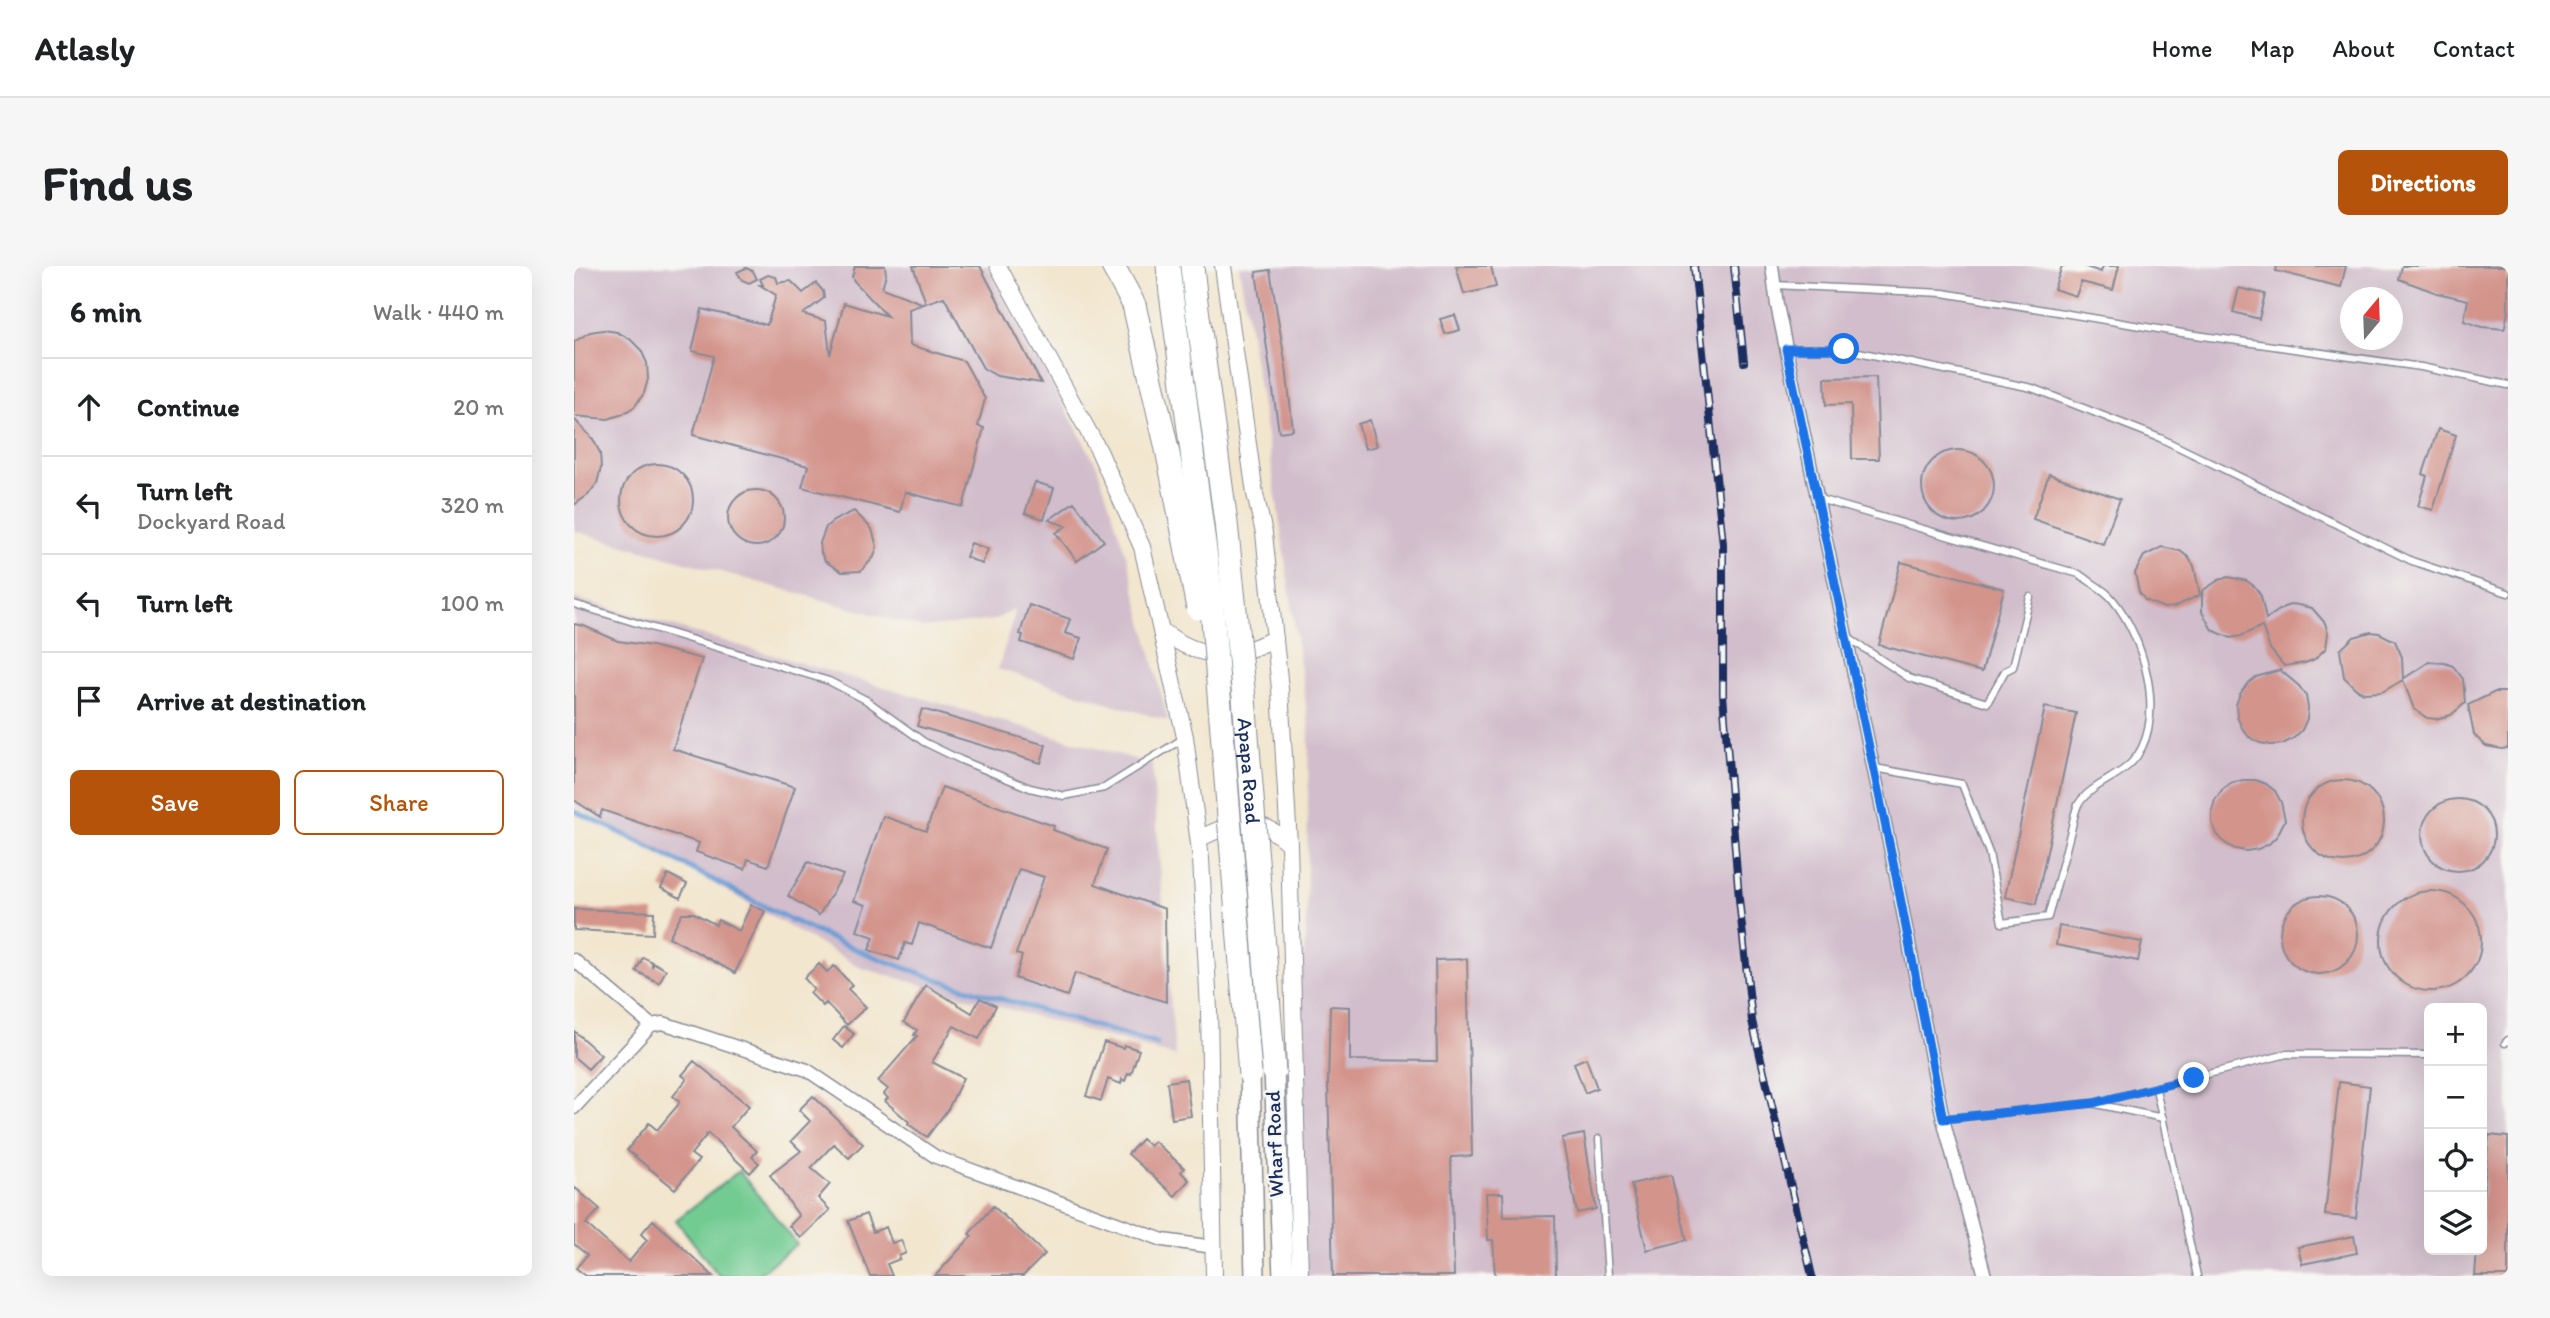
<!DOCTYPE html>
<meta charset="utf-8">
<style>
body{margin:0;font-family:Itim,sans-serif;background:#f6f6f6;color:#202124}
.controls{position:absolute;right:21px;bottom:21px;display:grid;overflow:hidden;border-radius:10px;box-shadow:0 7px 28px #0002}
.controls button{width:63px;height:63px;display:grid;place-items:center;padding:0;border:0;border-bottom:2px solid #e0e0e0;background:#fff;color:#202124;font:35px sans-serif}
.compass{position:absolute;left:1766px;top:21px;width:63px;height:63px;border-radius:50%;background:#fff;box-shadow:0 7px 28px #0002;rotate:19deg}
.stop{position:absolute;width:21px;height:21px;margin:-16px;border:5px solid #1a73e8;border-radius:50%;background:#fff}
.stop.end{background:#1a73e8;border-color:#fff;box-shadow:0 2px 7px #0008}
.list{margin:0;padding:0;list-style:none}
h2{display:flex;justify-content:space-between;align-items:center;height:91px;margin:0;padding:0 28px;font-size:30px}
h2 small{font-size:23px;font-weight:400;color:#757577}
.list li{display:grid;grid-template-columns:46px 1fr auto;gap:21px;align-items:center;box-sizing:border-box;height:98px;padding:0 28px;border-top:2px solid #e0e0e0}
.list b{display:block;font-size:26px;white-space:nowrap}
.list p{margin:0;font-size:23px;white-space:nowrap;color:#757577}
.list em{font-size:23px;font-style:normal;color:#757577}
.actions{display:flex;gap:14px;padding:21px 28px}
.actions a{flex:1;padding:16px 0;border:2px solid #b45309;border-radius:10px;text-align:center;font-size:24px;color:#b45309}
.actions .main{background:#b45309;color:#fff}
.icon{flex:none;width:38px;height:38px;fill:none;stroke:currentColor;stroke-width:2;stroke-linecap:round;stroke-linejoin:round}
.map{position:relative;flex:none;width:1934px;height:1010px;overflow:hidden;border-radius:10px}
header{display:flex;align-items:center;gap:42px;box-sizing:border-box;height:98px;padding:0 35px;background:#fff;border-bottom:2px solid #e0e0e0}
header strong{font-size:33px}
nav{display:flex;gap:38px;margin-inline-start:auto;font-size:24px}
.intro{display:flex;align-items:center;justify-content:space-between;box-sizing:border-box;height:168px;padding:0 42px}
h1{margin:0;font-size:49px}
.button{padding:18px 32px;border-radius:10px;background:#b45309;color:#fff;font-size:24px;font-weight:700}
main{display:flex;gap:42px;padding:0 42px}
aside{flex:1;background:#fff;border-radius:10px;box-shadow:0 7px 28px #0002}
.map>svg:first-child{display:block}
</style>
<header>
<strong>Atlasly</strong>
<nav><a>Home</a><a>Map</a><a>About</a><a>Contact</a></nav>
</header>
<div class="intro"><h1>Find us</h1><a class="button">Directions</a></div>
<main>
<aside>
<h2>6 min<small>Walk · 440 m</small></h2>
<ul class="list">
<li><svg class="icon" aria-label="ahead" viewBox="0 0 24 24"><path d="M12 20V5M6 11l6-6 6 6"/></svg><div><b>Continue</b></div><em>20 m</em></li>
<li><svg class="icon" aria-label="left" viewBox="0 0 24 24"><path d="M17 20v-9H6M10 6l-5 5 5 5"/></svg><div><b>Turn left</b><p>Dockyard Road</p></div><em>320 m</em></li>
<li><svg class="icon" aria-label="left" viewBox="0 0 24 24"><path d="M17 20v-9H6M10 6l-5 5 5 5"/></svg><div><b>Turn left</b></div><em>100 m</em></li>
<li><svg class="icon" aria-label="arrive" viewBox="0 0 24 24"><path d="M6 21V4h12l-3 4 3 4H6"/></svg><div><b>Arrive at destination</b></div></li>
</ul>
<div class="actions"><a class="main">Save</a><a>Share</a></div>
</aside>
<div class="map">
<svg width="1934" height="1010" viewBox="0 0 1934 1010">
<rect width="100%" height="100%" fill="#f6f6f2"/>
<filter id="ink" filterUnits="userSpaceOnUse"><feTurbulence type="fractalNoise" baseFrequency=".0143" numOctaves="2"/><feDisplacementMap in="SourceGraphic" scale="14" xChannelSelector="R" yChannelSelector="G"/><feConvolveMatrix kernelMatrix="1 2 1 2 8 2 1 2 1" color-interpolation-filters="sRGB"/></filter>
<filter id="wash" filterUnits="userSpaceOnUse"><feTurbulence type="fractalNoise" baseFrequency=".00686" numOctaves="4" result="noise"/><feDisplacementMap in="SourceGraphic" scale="28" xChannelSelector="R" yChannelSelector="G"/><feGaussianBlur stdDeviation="1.57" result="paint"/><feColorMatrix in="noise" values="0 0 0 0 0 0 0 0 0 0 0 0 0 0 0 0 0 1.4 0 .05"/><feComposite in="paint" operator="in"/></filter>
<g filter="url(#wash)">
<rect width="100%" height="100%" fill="#f2e6ce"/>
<path fill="#d1bdcb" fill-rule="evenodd" d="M 0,0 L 413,0 L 523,200 L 553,292 L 594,455 L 424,403 L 442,343 L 420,354 L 349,362 L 0,265 Z
M 665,0 L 1934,0 L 1934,1010 L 708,1010 L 702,842 L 732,673 L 735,460 L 696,189 ZM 1776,32 L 1818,32 L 1818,74 L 1776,74 ZM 1855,742 L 1908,742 L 1908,984 L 1855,984 Z
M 0,332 L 578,498 L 601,790 L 288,702 L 0,538 Z"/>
<path fill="#72cb91" stroke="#467d78" stroke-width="2" d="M 165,905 L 223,978 L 182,1010 L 145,1010 L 102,954 Z"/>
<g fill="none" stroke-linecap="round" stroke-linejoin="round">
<path stroke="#6a9dd5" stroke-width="5" d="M 0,545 C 106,591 203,655 312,695 C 400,728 493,751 583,778"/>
</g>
<g id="blocks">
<path fill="#d3948c" d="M 281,0 L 311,0 L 312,8 L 308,22 L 350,38 L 335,43 L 336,79 L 390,95 L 411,133 L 404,160 L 410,162 L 389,241 L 331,226 L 326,246 L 228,221 L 234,200 L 119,169 L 140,90 L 118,85 L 128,43 L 193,59 L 202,29 L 186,19 L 189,19 L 186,13 L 194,9 L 202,11 L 204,17 L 217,15 L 229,27 L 242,17 L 249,25 L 250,32 L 229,48 L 252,55 L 256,89 L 270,37 L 313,50 L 280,15 L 278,11 Z
M 339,0 L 406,0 L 467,117 L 423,110 L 409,102 L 370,31 L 352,37 Z
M 882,0 L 917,0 L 922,21 L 890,28 Z
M 1488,0 L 1509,0 L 1527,6 L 1529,0 L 1545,0 L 1539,24 L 1507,16 L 1502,30 L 1480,23 Z
M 1703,0 L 1772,0 L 1767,21 L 1702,5 Z
M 1828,0 L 1934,0 L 1934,45 L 1931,61 L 1930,63 L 1908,61 L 1890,55 L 1894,34 L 1863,27 L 1825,13 Z
M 172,2 L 179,5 L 183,13 L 175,17 L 168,14 L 163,6 Z
M 696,4 L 712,101 L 719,164 L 705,166 L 682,6 Z
M 1665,22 L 1691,28 L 1685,53 L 1659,46 Z
M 881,49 L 886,64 L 871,68 L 866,53 Z
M 29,64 L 43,66 L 56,73 L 67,84 L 73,97 L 74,113 L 70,127 L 61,140 L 49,148 L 34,153 L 0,150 L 0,76 L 16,66 Z
M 1302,111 L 1305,193 L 1278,193 L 1277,138 L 1252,139 L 1251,112 Z
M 0,153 L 19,173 L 26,187 L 27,202 L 23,217 L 14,229 L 0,239 Z
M 796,154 L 803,180 L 791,183 L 784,158 Z
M 1864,163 L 1882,169 L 1859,244 L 1844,240 L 1853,210 L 1849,208 Z
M1348 220a36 36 0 1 1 72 0a36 36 0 1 1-72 0Z
M47 234a36 36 0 1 1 72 0a36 36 0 1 1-72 0Z
M 1475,208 L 1546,233 L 1529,278 L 1459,253 Z
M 461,216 L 480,222 L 470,253 L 451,247 Z
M154 252a28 28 0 1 1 56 0a28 28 0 1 1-56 0Z
M 500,236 L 530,275 L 503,295 L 482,267 L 492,260 L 475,254 Z
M 280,245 L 298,263 L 303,281 L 300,291 L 287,305 L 268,306 L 251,295 L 247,287 L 246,277 L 252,261 L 259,255 Z
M 397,277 L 414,283 L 408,298 L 392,291 Z
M 1588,281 L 1606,285 L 1614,291 L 1620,300 L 1626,329 L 1600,341 L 1590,342 L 1571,334 L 1565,326 L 1561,307 L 1570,290 Z
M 1327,296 L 1430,323 L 1408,406 L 1305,379 Z
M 1654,311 L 1673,315 L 1681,321 L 1687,330 L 1692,353 L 1710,341 L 1719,338 L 1738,342 L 1751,357 L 1754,367 L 1752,382 L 1741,393 L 1731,397 L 1710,400 L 1696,383 L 1688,360 L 1667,370 L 1657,372 L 1638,364 L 1628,346 L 1628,325 L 1645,314 Z
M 455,339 L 496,353 L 491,367 L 507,372 L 500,393 L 447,376 L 449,369 L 446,368 Z
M 0,358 L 10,360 L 44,375 L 78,380 L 128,393 L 99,483 L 221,521 L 194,600 L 174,593 L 171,603 L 122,586 L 125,577 L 28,544 L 26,551 L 0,534 Z
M 1797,366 L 1805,367 L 1821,375 L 1828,391 L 1829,413 L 1855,396 L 1871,397 L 1879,400 L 1889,413 L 1891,437 L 1877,449 L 1862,453 L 1853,452 L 1840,443 L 1829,414 L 1808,426 L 1790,427 L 1782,423 L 1770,411 L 1766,384 L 1780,371 Z
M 1706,404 L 1725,420 L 1732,430 L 1734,442 L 1733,453 L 1728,464 L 1720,472 L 1709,478 L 1697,479 L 1686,477 L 1675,471 L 1668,462 L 1663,451 L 1662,439 L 1666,428 L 1673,418 L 1682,411 Z
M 1921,426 L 1934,426 L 1934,482 L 1928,483 L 1912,480 L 1900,469 L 1894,439 Z
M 1471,441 L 1502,447 L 1462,638 L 1431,631 Z
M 348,443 L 472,479 L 467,497 L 343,460 Z
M 1669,514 L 1681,514 L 1692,518 L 1701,525 L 1707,536 L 1711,554 L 1703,570 L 1695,578 L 1684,583 L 1672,585 L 1661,583 L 1651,577 L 1643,568 L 1638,557 L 1638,545 L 1641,534 L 1648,524 L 1657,517 Z
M1728 555a41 41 0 1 1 82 0a41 41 0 1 1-82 0Z
M 368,521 L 480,560 L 479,564 L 533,583 L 521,618 L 591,643 L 592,736 L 501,707 L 493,730 L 441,712 L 448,690 L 442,688 L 470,611 L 445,603 L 417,682 L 345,657 L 338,679 L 331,677 L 325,694 L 295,684 L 300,671 L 283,665 L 292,639 L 280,635 L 309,550 L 352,565 Z
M1848 569a36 36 0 1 1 72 0a36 36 0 1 1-72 0Z
M 234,596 L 269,609 L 245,649 L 214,630 Z
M 94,608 L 113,618 L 106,632 L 87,622 Z
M1807 675a50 50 0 1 1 100 0a50 50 0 1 1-100 0Z
M1706 669a39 39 0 1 1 78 0a39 39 0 1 1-78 0Z
M 177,639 L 191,645 L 161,707 L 95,671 L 108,647 L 120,647 L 142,659 L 144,654 L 165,665 Z
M 0,643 L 80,646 L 79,668 L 0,664 Z
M 1485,660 L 1568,676 L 1564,695 L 1482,679 Z
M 69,691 L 78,696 L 78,701 L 80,697 L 92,704 L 85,717 L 62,705 Z
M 893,693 L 898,890 L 877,891 L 880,1010 L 759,1010 L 754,817 L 756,740 L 776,741 L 776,794 L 863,795 L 861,694 Z
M 245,698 L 253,706 L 260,700 L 278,719 L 274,723 L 292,741 L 273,759 L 252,737 L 249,740 L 236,727 L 240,723 L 230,712 Z
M 352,719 L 398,747 L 406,732 L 422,740 L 405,773 L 380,760 L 358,796 L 389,812 L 374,843 L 353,871 L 334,858 L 335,856 L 311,835 L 314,832 L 310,828 L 314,823 L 304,815 L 343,770 L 340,769 L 343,764 L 330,756 Z
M 270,760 L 280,768 L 269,782 L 259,774 Z
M 0,765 L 27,789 L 14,803 L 0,791 Z
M 530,776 L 549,782 L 550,779 L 565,784 L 557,808 L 554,807 L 551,815 L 548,813 L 547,818 L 534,813 L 527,835 L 512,830 Z
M 1012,792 L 1023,822 L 1011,827 L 1000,797 Z
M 120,795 L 175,840 L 157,861 L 183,885 L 178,891 L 185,897 L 176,907 L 134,867 L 117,888 L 125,894 L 101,923 L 53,884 L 75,857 L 83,864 L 104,839 L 105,835 L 99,830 L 113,813 L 108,809 Z
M 612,813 L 617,850 L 598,853 L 593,816 Z
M 1765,816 L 1796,820 L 1782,952 L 1751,949 Z
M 239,830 L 289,878 L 275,892 L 260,878 L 237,902 L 256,918 L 244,932 L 256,944 L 227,972 L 215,960 L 225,950 L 196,909 L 227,885 L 217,875 L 236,855 L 225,844 Z
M 1010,868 L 1022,943 L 1003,947 L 988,872 Z
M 1915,869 L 1934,871 L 1934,1010 L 1901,1010 L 1903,984 L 1908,984 L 1908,941 Z
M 568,873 L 576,880 L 580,875 L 610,902 L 607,906 L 615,914 L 601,930 L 554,888 Z
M 1097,909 L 1113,974 L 1073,984 L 1057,918 Z
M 0,921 L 26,943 L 12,958 L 55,996 L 73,974 L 67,968 L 79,954 L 139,1010 L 12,1010 L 2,1002 L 13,989 L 0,978 Z
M 912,927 L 929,927 L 930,951 L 981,950 L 982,1010 L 921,1010 L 919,974 L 914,974 Z
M 419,940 L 471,988 L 449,1010 L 361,1010 L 398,970 L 395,968 Z
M 292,948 L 299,966 L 312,961 L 318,977 L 327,974 L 332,987 L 325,990 L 326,993 L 313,998 L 318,1010 L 296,1010 L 274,955 Z
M 1780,970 L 1783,987 L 1728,998 L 1724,981 Z"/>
</g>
</g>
<g filter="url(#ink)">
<use href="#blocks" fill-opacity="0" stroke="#868a96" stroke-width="2"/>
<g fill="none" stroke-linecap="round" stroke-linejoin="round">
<g stroke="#868a96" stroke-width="9">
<path id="service" d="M 1200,19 L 1369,27 L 1608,67 L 1847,101 L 1934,119
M 1212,83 L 1270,83 L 1458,122 L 1586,172 L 1838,295 L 1934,327
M 1245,233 L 1505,308 C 1515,316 1531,323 1539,334 C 1569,370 1592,448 1563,490 C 1548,511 1520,516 1505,537 C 1500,545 1499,559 1496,568 C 1489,596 1481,624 1474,651 L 1428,657 L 1415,587 L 1388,518 L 1301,502
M 0,338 L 255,415 L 292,434 L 350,476 L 387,494 L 456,522 L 490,530 L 530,522 L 610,472
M 1273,371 L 1335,412 L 1413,437 L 1431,405 L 1439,401 L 1456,331
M 1931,777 L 1934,774
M 1582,823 L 1623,1010
M 1522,838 L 1589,852
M 1369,853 L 1520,837 L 1713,788 L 1855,789
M 1025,873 L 1034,1010"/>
</g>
<g stroke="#868a96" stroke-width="15">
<path id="minor" d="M 1198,0 L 1203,39 L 1322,610 L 1369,853 L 1411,1010
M 0,694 L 77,759 L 89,757 L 233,804 L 362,891 L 589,974 L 640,981
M 0,842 L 77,759"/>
</g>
<g stroke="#868a96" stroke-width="18">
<path id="tertiary" d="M 424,0 L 525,185 L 568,281 L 611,471 L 627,593 L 635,744 L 640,1010
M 649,0 L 681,228 L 690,267 L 706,423 L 715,578 L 726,1010
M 588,365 C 627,394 658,395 701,372
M 625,573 C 659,555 685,548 715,578"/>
</g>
<g stroke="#868a96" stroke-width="22">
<path id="primary" d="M 700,805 L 709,1010
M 676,808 L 681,1010"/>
</g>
<g stroke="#868a96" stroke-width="25">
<path id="motorway" d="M 539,0 L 560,39
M 594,0 L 597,27
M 618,0 L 621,28"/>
</g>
<use href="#service" stroke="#fff" stroke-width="6"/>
<use href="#minor" stroke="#fff" stroke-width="12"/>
<use href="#tertiary" stroke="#fff" stroke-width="16"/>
<use href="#primary" stroke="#fff" stroke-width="19"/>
<use href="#motorway" stroke="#fff" stroke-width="23"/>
<g stroke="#1b2f5e" stroke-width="8">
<path id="rail" d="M 1120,0 L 1149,278 L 1149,428 L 1165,633 L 1178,755 L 1238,1010
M 1160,0 L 1170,96"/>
</g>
<use href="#rail" stroke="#f6f6f2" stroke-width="5" stroke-dasharray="16" stroke-linecap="butt"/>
<g stroke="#868a96" stroke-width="25" stroke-linecap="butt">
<g id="motorway-bridge">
<path d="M 597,27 L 637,330 L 676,808"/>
<path id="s1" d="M 621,28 L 652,257 L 670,432 L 700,805"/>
<path d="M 560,39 L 593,183 L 624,342"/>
</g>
</g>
<use href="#motorway-bridge" stroke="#fff" stroke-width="23"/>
</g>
</g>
<g fill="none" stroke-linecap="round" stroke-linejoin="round" filter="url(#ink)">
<path stroke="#1a73e8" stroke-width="9" d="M 1270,83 L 1212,83 L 1322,610 L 1369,853 L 1520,837 L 1620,812"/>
</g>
<g text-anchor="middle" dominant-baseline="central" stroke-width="5" stroke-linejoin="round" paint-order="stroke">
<g font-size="21" fill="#1b2f5e" stroke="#f6f6f2">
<text stroke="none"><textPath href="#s1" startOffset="480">Apapa Road</textPath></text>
<text transform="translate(700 878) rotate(-92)">Wharf Road</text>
</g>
</g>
</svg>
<div class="controls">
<button>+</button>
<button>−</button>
<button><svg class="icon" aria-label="locate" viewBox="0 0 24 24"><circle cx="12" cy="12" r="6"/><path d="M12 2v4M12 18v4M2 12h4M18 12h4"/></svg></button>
<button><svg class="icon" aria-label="layers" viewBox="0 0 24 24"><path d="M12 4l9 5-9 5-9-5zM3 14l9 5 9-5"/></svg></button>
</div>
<svg class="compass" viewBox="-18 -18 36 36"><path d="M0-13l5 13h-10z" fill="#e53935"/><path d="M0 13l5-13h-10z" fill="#757577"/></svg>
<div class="stop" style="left:1270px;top:83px"></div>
<div class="stop end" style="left:1620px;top:812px"></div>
</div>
</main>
